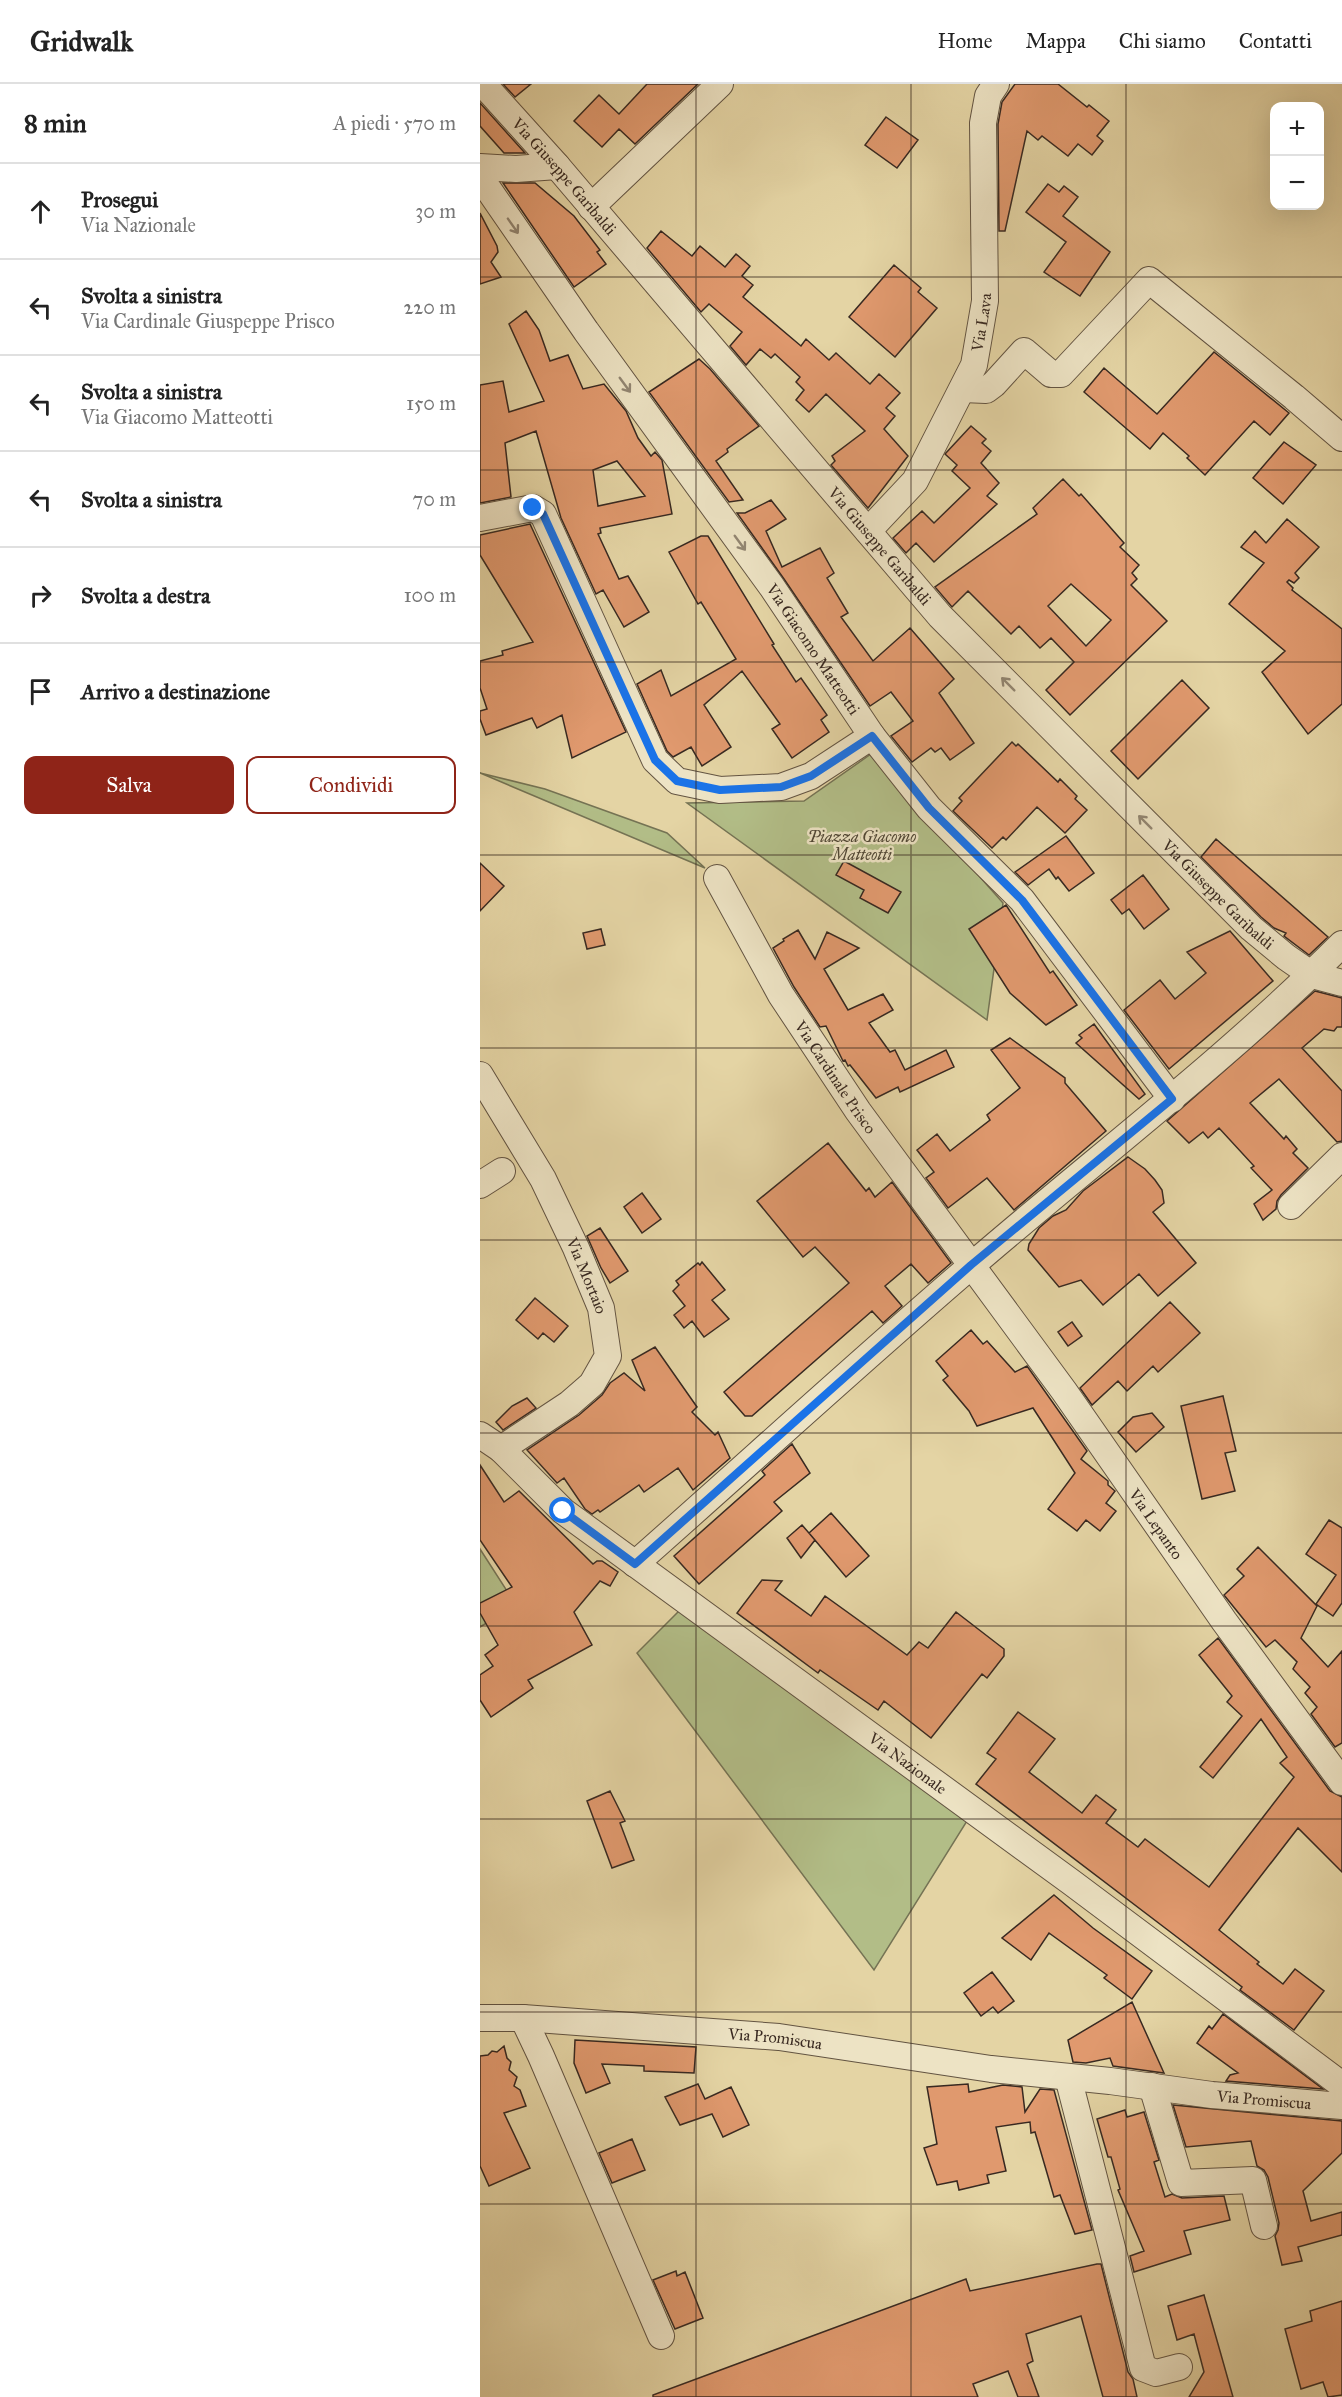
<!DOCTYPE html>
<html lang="it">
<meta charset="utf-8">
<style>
body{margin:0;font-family:"IM FELL Great Primer",serif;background:#f2f2f2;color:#222}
.controls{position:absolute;right:18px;top:18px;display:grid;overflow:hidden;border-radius:12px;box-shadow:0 6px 24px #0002}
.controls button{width:54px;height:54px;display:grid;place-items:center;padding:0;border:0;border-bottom:2px solid #e0e0e0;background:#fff;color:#222;font:30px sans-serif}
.stop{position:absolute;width:18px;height:18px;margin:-14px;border:4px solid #1a73e8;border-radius:50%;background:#fff}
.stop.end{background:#1a73e8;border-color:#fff;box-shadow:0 2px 6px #0008}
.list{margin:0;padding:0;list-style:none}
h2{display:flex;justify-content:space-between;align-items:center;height:78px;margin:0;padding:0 24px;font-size:26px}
h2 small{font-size:20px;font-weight:400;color:#767676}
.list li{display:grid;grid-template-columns:39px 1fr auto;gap:18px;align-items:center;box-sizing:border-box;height:96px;padding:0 24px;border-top:2px solid #e0e0e0}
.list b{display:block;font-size:22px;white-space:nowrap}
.list p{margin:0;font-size:20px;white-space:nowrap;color:#767676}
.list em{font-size:20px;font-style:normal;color:#767676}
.actions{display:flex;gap:12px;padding:18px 24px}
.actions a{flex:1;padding:14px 0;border:2px solid #8f2418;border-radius:12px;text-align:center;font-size:21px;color:#8f2418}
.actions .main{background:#8f2418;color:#fff}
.icon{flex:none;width:33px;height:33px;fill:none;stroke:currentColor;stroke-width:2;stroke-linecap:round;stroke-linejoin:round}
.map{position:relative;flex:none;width:862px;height:2313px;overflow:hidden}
header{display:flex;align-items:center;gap:36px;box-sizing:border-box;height:84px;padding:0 30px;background:#fff;border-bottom:2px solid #e0e0e0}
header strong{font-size:28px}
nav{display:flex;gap:33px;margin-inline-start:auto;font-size:21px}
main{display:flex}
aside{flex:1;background:#fff}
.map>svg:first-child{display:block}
</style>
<header>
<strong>Gridwalk</strong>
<nav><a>Home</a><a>Mappa</a><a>Chi siamo</a><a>Contatti</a></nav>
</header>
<main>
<aside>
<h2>8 min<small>A piedi · 570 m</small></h2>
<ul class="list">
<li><svg class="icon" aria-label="ahead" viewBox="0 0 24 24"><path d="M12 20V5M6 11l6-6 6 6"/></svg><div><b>Prosegui</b><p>Via Nazionale</p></div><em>30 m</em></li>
<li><svg class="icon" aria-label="left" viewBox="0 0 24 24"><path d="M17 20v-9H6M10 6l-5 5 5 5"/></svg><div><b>Svolta a sinistra</b><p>Via Cardinale Giuspeppe Prisco</p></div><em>220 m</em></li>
<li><svg class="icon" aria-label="left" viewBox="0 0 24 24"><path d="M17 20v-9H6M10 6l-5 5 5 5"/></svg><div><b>Svolta a sinistra</b><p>Via Giacomo Matteotti</p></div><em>150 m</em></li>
<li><svg class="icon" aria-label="left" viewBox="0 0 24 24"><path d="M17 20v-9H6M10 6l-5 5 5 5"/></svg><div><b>Svolta a sinistra</b></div><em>70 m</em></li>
<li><svg class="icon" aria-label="right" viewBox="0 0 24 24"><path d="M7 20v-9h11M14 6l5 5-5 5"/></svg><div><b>Svolta a destra</b></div><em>100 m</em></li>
<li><svg class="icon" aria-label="arrive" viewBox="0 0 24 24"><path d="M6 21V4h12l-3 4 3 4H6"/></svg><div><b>Arrivo a destinazione</b></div></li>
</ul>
<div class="actions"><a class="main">Salva</a><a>Condividi</a></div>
</aside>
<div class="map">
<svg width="862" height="2313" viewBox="0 0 862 2313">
<rect width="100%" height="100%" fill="#e4d4a4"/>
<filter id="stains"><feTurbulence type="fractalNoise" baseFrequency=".00333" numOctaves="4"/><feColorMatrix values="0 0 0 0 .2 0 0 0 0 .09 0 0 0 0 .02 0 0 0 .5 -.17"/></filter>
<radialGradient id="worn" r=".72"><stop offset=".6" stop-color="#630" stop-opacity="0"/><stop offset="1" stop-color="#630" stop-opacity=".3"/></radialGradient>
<path fill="#b2bd87" stroke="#757354" stroke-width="1.5" d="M 391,670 L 523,819 L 507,936 L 207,719 L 324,717 Z
M 0,689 L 65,705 L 187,749 L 225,784 Z
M 0,1465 L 36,1521 L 0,1543 Z
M 201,1525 L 487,1737 L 394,1886 L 157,1569 Z"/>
<path fill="#e0996e" stroke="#382921" stroke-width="1.5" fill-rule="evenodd" d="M 23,0 L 51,0 L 35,13 Z
M 167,0 L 218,0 L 155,60 L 139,45 L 122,63 L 94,37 L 119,11 L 139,30 Z
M 535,0 L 578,0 L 607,23 L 609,21 L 629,37 L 617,52 L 623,57 L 612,71 L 598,60 L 588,72 L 562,52 L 558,56 L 547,47 L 525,147 L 519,147 L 518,40 L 522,18 Z
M 0,19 L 45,69 L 24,69 L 0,42 Z
M 406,33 L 438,56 L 417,84 L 385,61 Z
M 23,99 L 55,99 L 94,132 L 120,166 L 117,168 L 126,180 L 94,203 Z
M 568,100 L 579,108 L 584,102 L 598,113 L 583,132 L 630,168 L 600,212 L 564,188 L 586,158 L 546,128 Z
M 0,129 L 17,162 L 18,168 L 11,178 L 21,193 L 0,200 Z
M 181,147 L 212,172 L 220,162 L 245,183 L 256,170 L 270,182 L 262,192 L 273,201 L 263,213 L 321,262 L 326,255 L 349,276 L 356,269 L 390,300 L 399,290 L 420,309 L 406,324 L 415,332 L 404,345 L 428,372 L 388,424 L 351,381 L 355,377 L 352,372 L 385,347 L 346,310 L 329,328 L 316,316 L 324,306 L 316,298 L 320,293 L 295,270 L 291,274 L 280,265 L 266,281 L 250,262 L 262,248 L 229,220 L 221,228 L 167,164 Z
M 414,181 L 441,204 L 438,208 L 457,224 L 415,273 L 369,233 Z
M 46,227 L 59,246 L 70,277 L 88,271 L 103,305 L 124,300 L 146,327 L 158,354 L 171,372 L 175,368 L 182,376 L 192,430 L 120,444 L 121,449 L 118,450 L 139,495 L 148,492 L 169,528 L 144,543 L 123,506 L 116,510 L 81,434 L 56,347 L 25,359 L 31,413 L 0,419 L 0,301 L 23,297 L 29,328 L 64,317 L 29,240 ZM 137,377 L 165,412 L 118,422 L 113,386 Z
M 734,268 L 809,329 L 790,351 L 774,337 L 725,391 L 707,374 L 709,372 L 683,349 L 670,365 L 604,308 L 624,284 L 677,330 Z
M 219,275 L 230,285 L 279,342 L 247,365 L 248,368 L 236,377 L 263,416 L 249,418 L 169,308 Z
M 491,342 L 506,355 L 502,359 L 511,367 L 501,379 L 519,399 L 507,412 L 517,420 L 454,478 L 436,459 L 426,469 L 413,454 L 442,427 L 454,439 L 490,404 L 472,387 L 477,381 L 465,370 Z
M 804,358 L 836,381 L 803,420 L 773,394 Z
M 583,395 L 599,412 L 601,410 L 644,459 L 640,463 L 659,481 L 652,489 L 657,495 L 651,501 L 687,537 L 590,631 L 566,606 L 594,578 L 571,554 L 560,564 L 539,542 L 531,550 L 488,507 L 472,523 L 455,503 L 557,430 L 553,424 ZM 591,500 L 631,536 L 606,562 L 568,522 Z
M 291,416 L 306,435 L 286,447 L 302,483 L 340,464 L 354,489 L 347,494 L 368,529 L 361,533 L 393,577 L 430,544 L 474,595 L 459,609 L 494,659 L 470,676 L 461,664 L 455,668 L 451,664 L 432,678 L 411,652 L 433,637 L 411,608 L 390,622 L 304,495 L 257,429 L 265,429 Z
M 807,435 L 839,463 L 815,489 L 819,494 L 814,499 L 809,496 L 807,498 L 813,504 L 812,506 L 862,545 L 862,620 L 828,650 L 782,588 L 805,567 L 749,520 L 784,479 L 761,463 L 775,447 L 786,459 Z
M 50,440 L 146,648 L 92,674 L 82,631 L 57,644 L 52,634 L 6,651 L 0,635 L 0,627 L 7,625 L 0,604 L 0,577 L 23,571 L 22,567 L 53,558 L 0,471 L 0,451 Z
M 221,452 L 228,452 L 294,560 L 292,561 L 316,598 L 321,594 L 347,631 L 341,636 L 349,648 L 312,674 L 292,645 L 300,640 L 262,587 L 224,621 L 251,663 L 222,682 L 211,663 L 193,673 L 187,667 L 157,600 L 181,586 L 191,612 L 256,575 L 221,518 L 218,520 L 189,468 Z
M 702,596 L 729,624 L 658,695 L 631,667 Z
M 532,658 L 536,662 L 538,660 L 578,698 L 580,695 L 597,712 L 595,715 L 607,726 L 585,749 L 557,723 L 526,756 L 523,753 L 512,764 L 473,727 L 482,717 L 479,714 Z
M 586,752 L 614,789 L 589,807 L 578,793 L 576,795 L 569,785 L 548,801 L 535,788 Z
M 736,755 L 848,853 L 829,871 L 804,852 L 806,849 L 794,844 L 781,833 L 721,773 Z
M 364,777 L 421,808 L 408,829 L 380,814 L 384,806 L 356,791 Z
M 0,779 L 24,802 L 0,827 Z
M 663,791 L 689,825 L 664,845 L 649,825 L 642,830 L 631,816 Z
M 526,821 L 570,889 L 573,887 L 597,921 L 566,941 L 530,909 L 489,845 Z
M 121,845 L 125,861 L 107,865 L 103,849 Z
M 318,846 L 335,875 L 347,848 L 379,864 L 344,885 L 368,926 L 403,910 L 413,926 L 389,939 L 410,968 L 415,966 L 425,986 L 466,966 L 474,983 L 420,1008 L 418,1003 L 396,1014 L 370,981 L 368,982 L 365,976 L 363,977 L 346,942 L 340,943 L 314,903 L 293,864 L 304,857 L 303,855 Z
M 750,847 L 793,897 L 689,985 L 644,926 L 680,896 L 695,915 L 726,889 L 707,868 Z
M 835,907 L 862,914 L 862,943 L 857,943 L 854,947 L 844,945 L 822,964 L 862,1007 L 862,1057 L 857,1058 L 799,995 L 770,1019 L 804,1055 L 806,1052 L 817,1065 L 813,1069 L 828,1084 L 801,1111 L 797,1117 L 796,1125 L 783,1136 L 774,1120 L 792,1106 L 771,1084 L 774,1082 L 739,1044 L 728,1054 L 723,1048 L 709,1059 L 687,1037 Z
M 614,940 L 665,1010 L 659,1015 L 596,959 L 602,954 L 599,951 Z
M 530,954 L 585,994 L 585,999 L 626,1047 L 534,1126 L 507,1094 L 468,1124 L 446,1094 L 454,1088 L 437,1066 L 457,1050 L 470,1067 L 510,1036 L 507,1031 L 540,1004 L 511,966 Z
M 348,1059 L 386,1107 L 389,1104 L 395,1113 L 412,1098 L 471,1179 L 448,1199 L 431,1180 L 405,1202 L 422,1222 L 403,1239 L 392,1227 L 272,1332 L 265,1332 L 244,1308 L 369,1199 L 335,1163 L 323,1173 L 277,1117 Z
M 648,1073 L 665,1085 L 675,1096 L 682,1106 L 684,1119 L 673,1128 L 716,1179 L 678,1212 L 659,1190 L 623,1221 L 601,1196 L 579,1203 L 548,1166 L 549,1160 L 559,1144 L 573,1132 L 586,1126 L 603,1107 Z
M 162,1109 L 181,1135 L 162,1149 L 144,1123 Z
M 120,1144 L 148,1187 L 130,1199 L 121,1184 L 107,1152 Z
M 222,1178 L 245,1206 L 232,1216 L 249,1235 L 224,1253 L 212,1237 L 204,1244 L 194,1231 L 205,1222 L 193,1207 L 199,1201 L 196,1197 L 218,1179 L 220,1181 Z
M 55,1214 L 88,1242 L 74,1258 L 63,1249 L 58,1255 L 36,1236 Z
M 690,1218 L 720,1249 L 678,1288 L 673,1282 L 647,1307 L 638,1297 L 612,1321 L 600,1304 Z
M 592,1238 L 602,1252 L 588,1262 L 578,1248 Z
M 491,1246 L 503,1260 L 507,1257 L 535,1288 L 547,1282 L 607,1367 L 601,1375 L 628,1397 L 628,1401 L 635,1407 L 626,1419 L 636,1427 L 620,1447 L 606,1436 L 597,1447 L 568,1425 L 595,1389 L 553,1324 L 497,1342 L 489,1327 L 463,1296 L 468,1292 L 456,1277 Z
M 175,1263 L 217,1323 L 212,1328 L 235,1351 L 238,1348 L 250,1374 L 213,1406 L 198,1384 L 164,1408 L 159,1401 L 120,1428 L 118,1426 L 112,1430 L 105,1425 L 84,1394 L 77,1399 L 47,1366 L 99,1331 L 122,1311 L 130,1299 L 144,1289 L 165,1307 L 152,1276 Z
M 743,1312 L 756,1367 L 745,1369 L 755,1407 L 722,1415 L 701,1322 Z
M 47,1314 L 56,1324 L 23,1346 L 16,1338 L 32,1322 Z
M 672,1329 L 684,1343 L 656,1368 L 638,1348 L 653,1333 Z
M 312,1360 L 330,1389 L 294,1418 L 302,1427 L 219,1500 L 194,1472 L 285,1391 L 282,1387 Z
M 0,1381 L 24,1418 L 39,1407 L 113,1480 L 117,1477 L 122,1477 L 138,1488 L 130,1502 L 120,1497 L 94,1528 L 112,1561 L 48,1596 L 53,1604 L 11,1633 L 0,1616 L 0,1591 L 13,1582 L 5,1571 L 18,1561 L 0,1529 L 0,1519 L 32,1503 L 0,1456 Z
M 351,1429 L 389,1472 L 366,1493 L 329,1449 Z
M 849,1436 L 862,1444 L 862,1519 L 853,1532 L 836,1520 L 856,1491 L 826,1470 Z
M 322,1441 L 335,1456 L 321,1474 L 307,1454 Z
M 778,1463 L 837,1522 L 821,1554 L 848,1583 L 862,1567 L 862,1659 L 855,1663 L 831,1630 L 837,1623 L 825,1609 L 830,1603 L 813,1585 L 817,1578 L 795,1556 L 786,1563 L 744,1511 L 764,1492 L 757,1485 Z
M 282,1496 L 302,1497 L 295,1506 L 331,1532 L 345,1512 L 427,1571 L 439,1558 L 448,1564 L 476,1528 L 524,1565 L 524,1572 L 507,1594 L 502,1590 L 451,1654 L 404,1617 L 398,1626 L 340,1586 L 338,1589 L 257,1529 Z
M 738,1554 L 850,1707 L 862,1713 L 862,1788 L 818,1744 L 739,1846 L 779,1878 L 777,1880 L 803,1900 L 815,1885 L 844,1907 L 814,1946 L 760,1906 L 762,1903 L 693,1850 L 496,1700 L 516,1675 L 507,1669 L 538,1628 L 575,1655 L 549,1688 L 602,1729 L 616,1711 L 636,1726 L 626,1739 L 658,1763 L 665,1755 L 729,1803 L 814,1693 L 800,1679 L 807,1673 L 781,1635 L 733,1694 L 720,1683 L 762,1632 L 747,1618 L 752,1612 L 719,1571 Z
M 130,1707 L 145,1737 L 140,1739 L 154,1776 L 132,1784 L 107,1717 Z
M 574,1811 L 613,1844 L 672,1887 L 652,1915 L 624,1894 L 627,1891 L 569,1849 L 551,1876 L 522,1854 Z
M 512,1888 L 534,1917 L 518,1929 L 513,1923 L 501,1932 L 484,1909 Z
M 652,1918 L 684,1989 L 633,1982 L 630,1974 L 606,1979 L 593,1978 L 588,1956 Z
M 743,1930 L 843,2005 L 746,1997 L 750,1991 L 758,1989 L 717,1959 L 729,1942 L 732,1945 Z
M 95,1956 L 216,1963 L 214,1989 L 164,1987 L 164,1982 L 122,1980 L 130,1999 L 106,2009 L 94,1979 Z
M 24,1962 L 27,1974 L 31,1978 L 29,1986 L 37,1993 L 34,2002 L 40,2006 L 46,2022 L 24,2029 L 50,2084 L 9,2102 L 0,2082 L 0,1972 L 8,1971 L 12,1967 L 17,1968 Z
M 218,2000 L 225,2015 L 251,2003 L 269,2041 L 243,2053 L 232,2030 L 200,2041 L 185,2013 Z
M 488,2000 L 489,2008 L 523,2001 L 542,2003 L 545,2028 L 560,2005 L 574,2006 L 612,2146 L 595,2150 L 580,2111 L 574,2113 L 555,2048 L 551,2049 L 550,2038 L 516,2043 L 526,2087 L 507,2091 L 509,2099 L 479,2106 L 477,2097 L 457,2101 L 444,2064 L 457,2060 L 447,2003 Z
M 693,2021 L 862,2037 L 862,2069 L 823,2107 L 831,2137 L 862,2128 L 862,2151 L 818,2163 L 822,2177 L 802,2181 L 795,2152 L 798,2146 L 799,2139 L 788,2093 L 784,2086 L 777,2082 L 771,2057 L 706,2063 Z
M 645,2026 L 647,2033 L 664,2028 L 679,2076 L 674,2078 L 685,2113 L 692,2110 L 702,2114 L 744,2112 L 750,2136 L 704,2147 L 711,2170 L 654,2188 L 650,2172 L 664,2167 L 638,2106 L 640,2105 L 631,2073 L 628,2073 L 617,2035 Z
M 152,2055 L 165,2086 L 132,2099 L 119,2069 Z
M 617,2180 L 621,2180 L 648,2288 L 653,2295 L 657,2313 L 623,2313 L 601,2232 L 546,2250 L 553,2277 L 547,2280 L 559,2313 L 538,2313 L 528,2287 L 493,2300 L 498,2313 L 173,2313 L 173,2311 L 486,2195 L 490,2207 Z
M 196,2187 L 197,2192 L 205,2188 L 223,2234 L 195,2245 L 173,2196 Z
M 724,2211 L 740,2267 L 753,2313 L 709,2313 L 724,2288 L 714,2250 L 697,2256 L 688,2222 Z
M 862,2217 L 862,2311 L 848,2313 L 843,2298 L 821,2305 L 805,2245 L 832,2237 L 830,2227 Z"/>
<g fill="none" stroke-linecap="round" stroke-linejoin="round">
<g stroke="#635442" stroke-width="28">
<g id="minor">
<path id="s1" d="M 3,0 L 77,82 L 460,532 L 771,844 L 806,873 L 832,891 L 862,899"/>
<path d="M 0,83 L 36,85 L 77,82"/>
<path id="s2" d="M 0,93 L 106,247 L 292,503 L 392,652 L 449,724 L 542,816 L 692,1015"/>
<path d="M 111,123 L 240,0"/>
<path d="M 483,305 L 506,306 L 514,300 L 544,267 L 571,290 L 581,290 L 669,196 L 814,313 L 862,354"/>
<path d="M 0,434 L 53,424 L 63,430 L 175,676 L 197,697 L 240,706 L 301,703 L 331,692 L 392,652"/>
<path id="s3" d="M 388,447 L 435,397 L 494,281 L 505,217 L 503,39 L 508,12 L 516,0"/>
<path id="s4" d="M 237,794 L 301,911 L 378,1027 L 584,1307 L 744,1537 L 862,1698"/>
<path id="s5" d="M 0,991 L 63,1095 L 96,1164 L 121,1224 L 128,1272 L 112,1300 L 89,1320 L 21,1365"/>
<path d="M 0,1101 L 22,1087"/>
<path d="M 811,1122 L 862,1072"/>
<path id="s6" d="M 0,1351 L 21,1365 L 83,1427 L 591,1798 L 862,2001"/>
<path d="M 155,1480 C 267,1381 377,1280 491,1182 C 615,1075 746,976 862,860"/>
<path id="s7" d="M 0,1934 L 43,1934 L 299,1953 L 511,1985 L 630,1997 L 732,2011 L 862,2022"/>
<path d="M 43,1934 L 61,1972 L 181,2252"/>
<path d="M 588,1993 L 663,2284 L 676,2289 L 699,2283"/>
<path d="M 672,2002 L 701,2099 L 773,2096 L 784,2142"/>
</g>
</g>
<use href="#minor" stroke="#ede3c4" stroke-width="26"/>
</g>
<defs><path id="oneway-shaft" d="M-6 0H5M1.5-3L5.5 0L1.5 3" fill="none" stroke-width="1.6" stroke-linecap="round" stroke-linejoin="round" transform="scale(1.5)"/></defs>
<g stroke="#928672">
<use href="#oneway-shaft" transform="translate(33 142) rotate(55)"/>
<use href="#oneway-shaft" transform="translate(145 301) rotate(54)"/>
<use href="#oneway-shaft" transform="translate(260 459) rotate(54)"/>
<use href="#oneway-shaft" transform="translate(528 600) rotate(-135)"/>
<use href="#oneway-shaft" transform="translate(665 738) rotate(-135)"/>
</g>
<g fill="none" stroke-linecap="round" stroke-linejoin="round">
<path stroke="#1a73e8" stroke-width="8" d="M 53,424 L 63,430 L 175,676 L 197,697 L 240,706 L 301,703 L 331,692 L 392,652 L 449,724 L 542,816 L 692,1015 L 491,1181 L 155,1480 L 83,1427"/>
</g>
<path fill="none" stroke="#382921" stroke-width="1.5" stroke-opacity="0.55" d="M 216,0 L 216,2313M 431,0 L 431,2313M 646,0 L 646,2313M 0,193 L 862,193M 0,386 L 862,386M 0,578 L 862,578M 0,771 L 862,771M 0,964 L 862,964M 0,1156 L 862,1156M 0,1349 L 862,1349M 0,1542 L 862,1542M 0,1735 L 862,1735M 0,1928 L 862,1928M 0,2120 L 862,2120"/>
<g text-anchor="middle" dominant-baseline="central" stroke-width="5" stroke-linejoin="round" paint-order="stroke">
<g font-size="16" fill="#382921" stroke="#ede3c4">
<text stroke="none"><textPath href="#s1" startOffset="123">Via Giuseppe Garibaldi</textPath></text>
<text stroke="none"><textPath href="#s3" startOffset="242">Via Lava</textPath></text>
<text stroke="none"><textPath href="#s1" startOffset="609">Via Giuseppe Garibaldi</textPath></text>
<text stroke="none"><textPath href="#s2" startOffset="578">Via Giacomo Matteotti</textPath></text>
<text stroke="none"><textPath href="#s1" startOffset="1095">Via Giuseppe Garibaldi</textPath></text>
<text stroke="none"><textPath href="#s4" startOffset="232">Via Cardinale Prisco</textPath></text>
<text stroke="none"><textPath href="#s5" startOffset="228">Via Mortaio</textPath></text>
<text stroke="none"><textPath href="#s4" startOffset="782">Via Lepanto</textPath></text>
<text stroke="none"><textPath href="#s6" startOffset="540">Via Nazionale</textPath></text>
<text stroke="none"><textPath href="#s7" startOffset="296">Via Promiscua</textPath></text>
<text stroke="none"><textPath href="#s7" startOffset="789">Via Promiscua</textPath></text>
</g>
<g font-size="16" font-style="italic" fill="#504735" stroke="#ede3c4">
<text x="382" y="752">Piazza Giacomo<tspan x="382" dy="18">Matteotti</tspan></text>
</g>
</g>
<rect width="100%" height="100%" filter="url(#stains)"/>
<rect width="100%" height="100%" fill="url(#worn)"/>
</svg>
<div class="controls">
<button>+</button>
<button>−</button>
</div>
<div class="stop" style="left:83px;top:1427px"></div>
<div class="stop end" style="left:53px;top:424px"></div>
</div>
</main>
